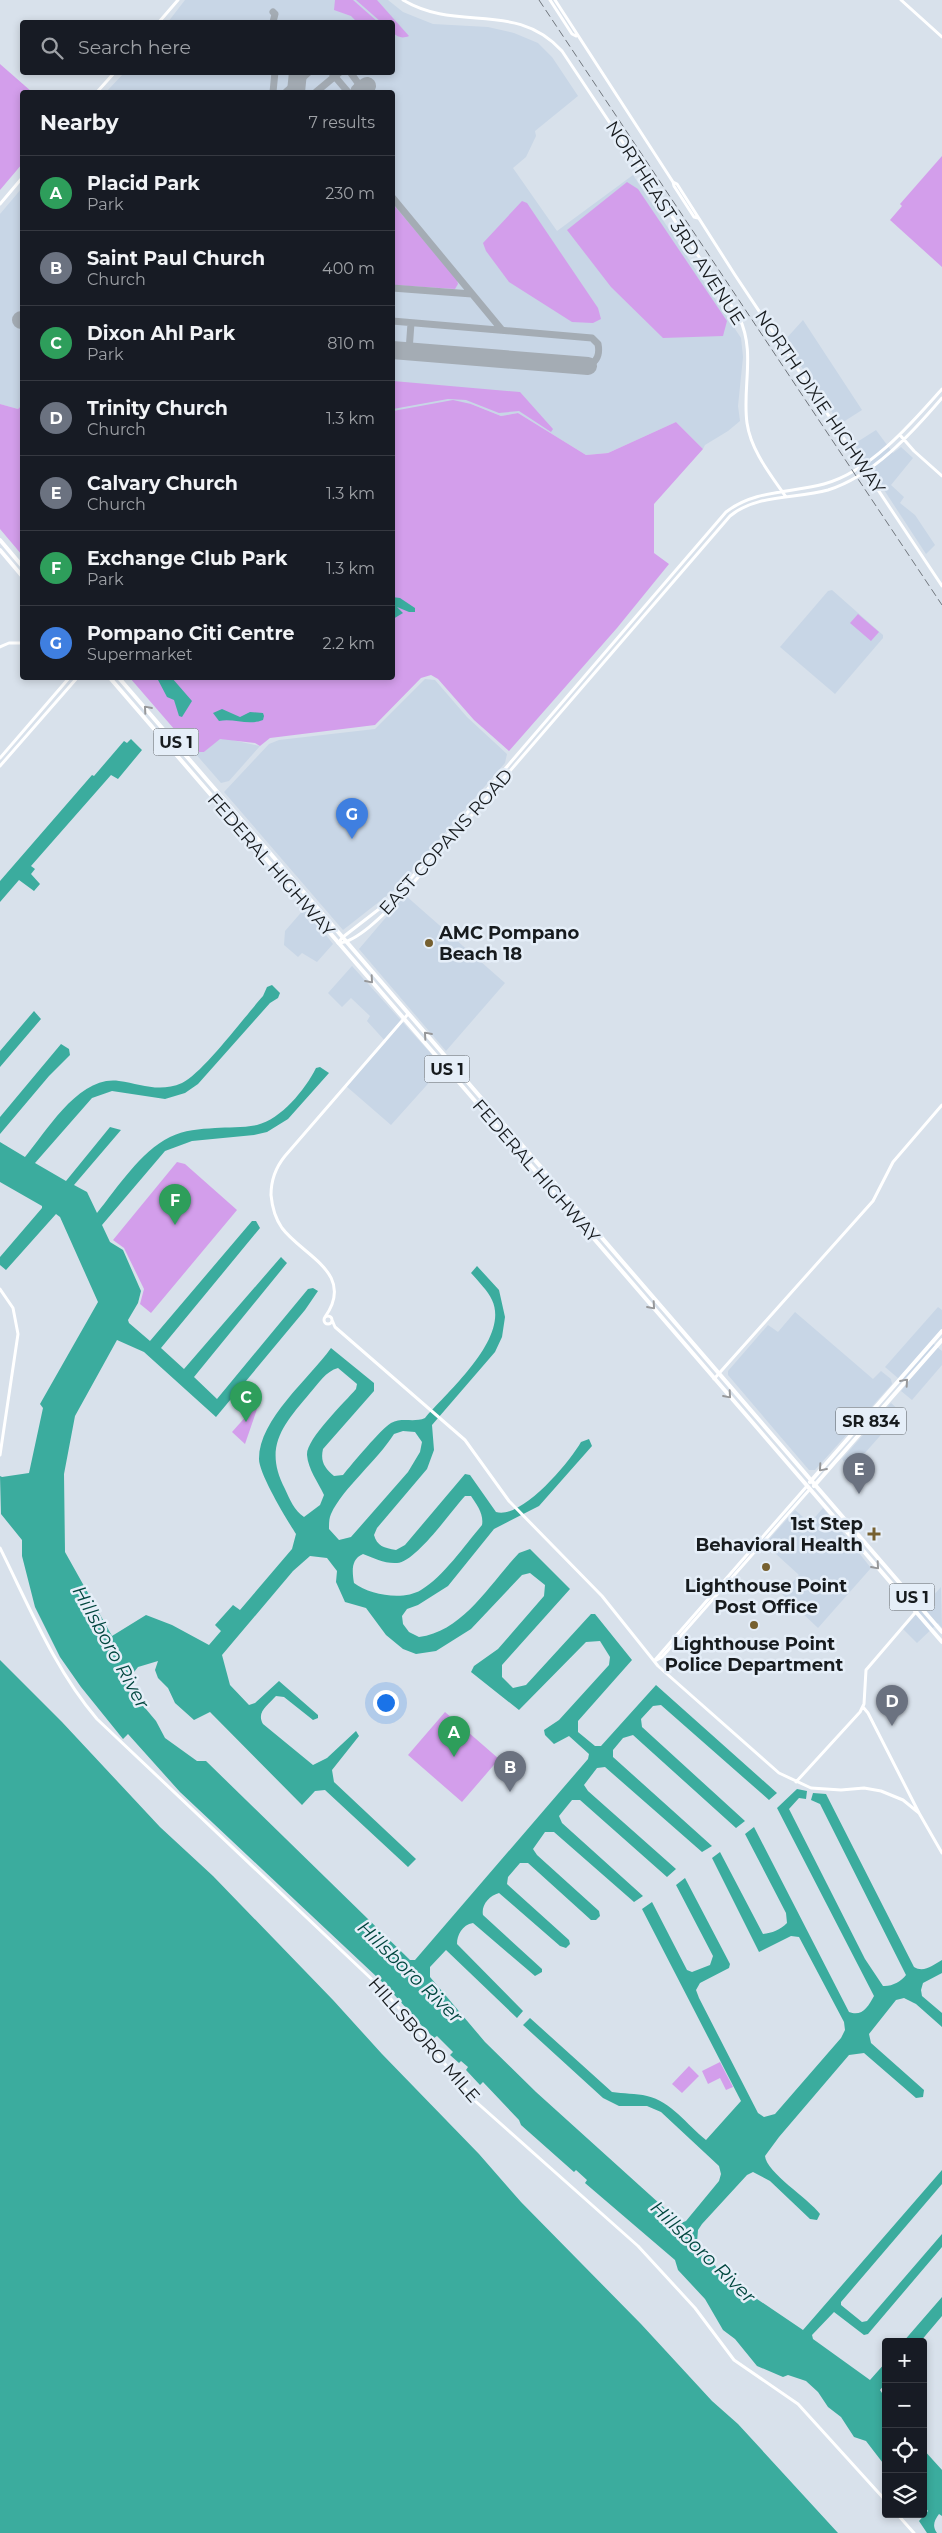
<!DOCTYPE html>
<meta charset="utf-8">
<style>
body{margin:0;font-family:Montserrat,sans-serif;background:#242831;color:#f1f3f6}
.controls{position:absolute;right:15px;bottom:15px;display:grid;overflow:hidden;border-radius:5px;box-shadow:0 2px 8px #0003}
.controls button{width:45px;height:45px;display:grid;place-items:center;padding:0;border:0;border-bottom:1px solid #363941;background:#171b24;color:#f1f3f6;font:25px sans-serif}
.you{position:absolute;left:385px;top:1702px;width:18px;height:18px;margin:-12px;border:4px solid #fff;border-radius:50%;background:#1a73e8;box-shadow:0 0 0 8px #1a73e833}
.badge{display:grid;place-items:center;width:32px;height:32px;border-radius:50%;background:#bab19d;color:#fff;font-size:16px;font-weight:700}
.pin{position:absolute;translate:-50% -41px;filter:drop-shadow(0 1px 2px #0008)}
.pin::after{content:'';position:absolute;top:26px;width:18px;height:15px;background:inherit;clip-path:polygon(0 0,100% 0,50% 100%)}
.list{margin:0;padding:0;list-style:none}
h2{display:flex;justify-content:space-between;align-items:center;height:65px;margin:0;padding:0 20px;font-size:21px}
h2 small{font-size:16px;font-weight:400;color:#9ea1a6}
.list li{display:grid;grid-template-columns:32px 1fr auto;gap:15px;align-items:center;box-sizing:border-box;height:75px;padding:0 20px;border-top:1px solid #363941}
.list b{display:block;font-size:19px;white-space:nowrap}
.list p{margin:0;font-size:16px;white-space:nowrap;color:#9ea1a6}
.list em{font-size:16px;font-style:normal;color:#9ea1a6}
.icon{flex:none;width:28px;height:28px;fill:none;stroke:currentColor;stroke-width:2;stroke-linecap:round;stroke-linejoin:round}
.map{position:relative;flex:none;width:942px;height:2533px;overflow:hidden}
.search{position:absolute;background:#171b24;box-shadow:0 2px 8px #0003;left:20px;top:20px;width:375px;height:55px;display:flex;align-items:center;gap:12px;box-sizing:border-box;padding:0 18px;border-radius:5px;color:#9ea1a6;font-size:19px}
.panel{position:absolute;background:#171b24;box-shadow:0 2px 8px #0003;left:20px;top:90px;width:375px;height:590px;border-radius:5px}
.map>svg:first-child{display:block}
</style>
<div class="map">
<svg width="942" height="2533" viewBox="0 0 942 2533">
<rect width="100%" height="100%" fill="#d8e1eb"/>
<path fill="#c8d6e6" d="M 185,0 L 388,0 L 403,12 L 433,24 L 488,27 L 514,33 L 538,43 L 552,57 L 578,96 L 535,131 L 536,136 L 526,157 L 513,168 L 557,231 L 633,175 L 741,338 L 743,357 L 738,406 L 740,421 L 728,431 L 705,445 L 703,449 L 676,422 L 608,453 L 586,455 L 518,413 L 501,416 L 471,404 L 393,411 L 392,92 L 106,92 L 124,73 L 392,72 L 392,22 L 168,22 Z
M 22,188 L 22,405 L 18,409 L 0,404 L 0,214 Z
M 803,320 L 862,410 L 840,424 L 784,341 Z
M 876,430 L 893,453 L 901,447 L 913,458 L 891,485 L 904,497 L 900,503 L 915,515 L 935,545 L 926,554 L 854,444 Z
M 832,590 L 883,635 L 883,638 L 835,694 L 780,647 L 828,591 Z
M 425,679 L 435,680 L 467,717 L 507,754 L 505,763 L 398,887 L 343,930 L 224,792 L 269,744 L 279,740 L 375,729 Z
M 223,738 L 260,746 L 229,781 L 221,783 L 194,752 L 204,752 L 219,739 Z
M 405,895 L 505,983 L 446,1051 L 359,949 Z
M 305,908 L 333,944 L 317,962 L 302,953 L 298,957 L 284,945 L 285,931 Z
M 352,966 L 443,1067 L 391,1125 L 346,1086 L 386,1042 L 367,1021 L 370,1016 L 351,998 L 342,1007 L 328,993 Z
M 938,1307 L 942,1310 L 942,1330 L 931,1342 L 942,1351 L 942,1365 L 912,1400 L 901,1391 L 906,1385 L 885,1367 Z
M 795,1312 L 873,1379 L 881,1371 L 891,1379 L 892,1384 L 815,1470 L 809,1470 L 728,1375 L 728,1371 L 768,1325 L 778,1332 Z
M 891,1403 L 901,1412 L 850,1470 L 842,1459 Z
M 823,1508 L 871,1568 L 818,1628 L 782,1594 L 799,1575 L 765,1544 L 795,1510 L 810,1523 Z
M 941,1587 L 942,1628 L 938,1623 L 917,1643 L 903,1629 Z"/>
<path fill="#d39eeb" d="M 335,0 L 353,0 L 378,22 L 357,22 L 351,16 L 334,10 Z
M 356,0 L 377,0 L 409,36 C 402,39 398,37 393,33 L 392,22 L 381,22 Z
M 0,64 L 32,92 L 22,92 L 22,164 L 0,190 Z
M 942,156 L 942,267 L 890,220 L 902,206 L 900,204 Z
M 627,182 L 638,189 L 727,321 L 723,336 L 663,338 L 611,287 L 567,230 Z
M 522,201 L 527,203 L 598,308 L 601,319 L 593,323 L 572,322 L 509,282 L 486,251 L 483,243 Z
M 393,204 L 457,280 L 458,284 L 455,289 L 393,285 Z
M 393,381 L 520,392 L 553,429 L 551,432 L 519,411 L 499,413 L 466,400 L 448,399 L 393,409 Z
M 453,400 L 471,404 L 501,416 L 518,413 L 586,455 L 608,453 L 676,422 L 703,449 L 654,504 L 654,553 L 669,564 L 617,628 L 509,751 L 474,720 L 438,679 L 431,675 L 421,678 L 375,725 L 270,738 L 260,746 L 255,743 L 220,739 L 204,752 L 194,752 L 130,678 L 392,678 L 393,411 Z
M 0,404 L 18,409 L 22,405 L 22,555 L 0,529 Z
M 858,614 L 879,632 L 871,641 L 850,623 Z
M 177,1162 L 185,1164 L 237,1210 L 151,1313 L 140,1304 L 144,1289 L 124,1248 L 113,1240 Z
M 256,1405 L 257,1409 L 245,1444 L 232,1432 Z
M 445,1712 L 499,1759 L 462,1802 L 408,1755 Z
M 720,2062 L 733,2087 L 726,2090 L 720,2078 L 708,2084 L 702,2071 Z
M 689,2066 L 699,2076 L 682,2093 L 672,2084 Z"/>
<path fill="#3bac9e" fill-rule="evenodd" d="M 392,597 L 400,598 L 415,608 L 415,612 L 409,612 L 397,607 L 403,613 L 393,619 Z
M 157,678 L 172,678 L 192,701 L 182,717 L 179,716 L 174,700 L 167,697 Z
M 222,709 L 240,717 L 250,712 L 263,713 L 264,716 L 263,720 C 248,726 234,718 219,721 L 213,713 Z
M 131,739 L 142,750 L 118,779 L 111,775 L 31,866 L 35,869 L 31,874 L 40,884 L 34,891 L 19,880 L 0,902 L 0,881 L 92,775 L 94,776 L 124,741 L 127,743 Z
M 272,985 L 280,993 L 278,998 L 270,1003 L 198,1084 L 185,1093 L 165,1099 L 112,1091 L 92,1098 L 35,1163 L 66,1181 L 110,1127 L 121,1130 L 74,1185 L 87,1192 L 97,1213 C 118,1187 140,1152 170,1137 C 184,1130 200,1129 215,1128 C 228,1127 243,1128 257,1125 C 281,1119 305,1090 316,1068 L 320,1067 L 329,1073 L 288,1119 L 267,1132 L 254,1135 L 192,1141 L 165,1151 L 102,1225 L 110,1242 L 123,1250 L 141,1291 L 138,1303 L 128,1320 L 129,1323 L 150,1341 L 252,1221 L 256,1221 L 260,1228 L 161,1348 L 184,1369 L 281,1257 L 287,1263 L 194,1377 L 217,1399 L 308,1289 L 313,1288 L 318,1291 L 305,1310 L 216,1417 L 144,1352 L 117,1340 L 75,1416 L 64,1474 L 65,1552 L 112,1636 L 146,1615 L 172,1625 L 209,1645 L 221,1631 L 215,1625 L 233,1605 L 240,1610 L 292,1549 L 296,1534 C 287,1520 259,1474 259,1459 C 259,1419 309,1379 331,1348 L 374,1383 L 374,1391 L 323,1449 C 320,1462 325,1468 334,1476 L 343,1475 C 352,1464 381,1429 391,1423 C 402,1417 414,1423 425,1418 C 448,1391 510,1338 492,1300 C 488,1291 478,1281 471,1273 L 477,1266 L 499,1290 L 505,1317 L 502,1337 L 495,1352 L 432,1425 L 434,1450 L 427,1469 L 377,1528 L 374,1535 C 377,1546 384,1548 396,1550 L 405,1545 L 465,1474 L 470,1475 L 496,1512 C 521,1520 569,1463 581,1442 L 589,1439 L 592,1446 L 539,1506 L 494,1529 L 448,1586 L 418,1605 L 407,1609 L 402,1616 L 403,1624 L 409,1632 L 419,1637 C 464,1631 490,1583 519,1553 L 530,1549 L 570,1589 L 502,1665 L 502,1677 L 513,1688 L 526,1685 L 591,1614 L 595,1614 L 632,1660 L 578,1721 L 578,1732 L 595,1746 L 601,1746 L 656,1685 L 777,1793 L 769,1800 L 661,1705 L 653,1706 L 641,1719 L 642,1727 L 745,1821 L 736,1828 L 633,1735 L 623,1738 L 613,1750 L 613,1757 L 712,1846 L 702,1852 L 605,1767 L 597,1768 L 584,1785 L 588,1791 L 676,1869 L 667,1877 L 580,1800 L 572,1800 L 559,1816 L 562,1823 L 643,1896 L 634,1902 L 554,1832 L 545,1832 L 533,1849 L 537,1855 L 599,1911 L 600,1916 L 596,1920 L 591,1920 L 528,1863 L 520,1863 L 508,1877 L 507,1884 L 569,1940 L 570,1944 L 566,1948 L 560,1946 L 499,1893 C 489,1896 481,1905 483,1915 L 542,1969 L 542,1972 L 535,1976 L 473,1923 C 462,1925 457,1935 457,1944 L 523,2011 L 517,2018 L 446,1950 L 430,1967 L 430,1977 L 485,2042 L 536,2092 L 681,2223 L 686,2221 L 719,2181 L 721,2174 L 719,2166 L 661,2112 L 647,2106 L 619,2106 L 603,2098 L 523,2025 L 530,2018 L 612,2092 C 623,2094 636,2093 647,2096 C 671,2101 687,2125 706,2140 L 741,2101 L 642,1909 L 652,1902 L 687,1970 L 692,1972 L 710,1965 L 713,1956 L 676,1885 L 685,1878 L 730,1964 L 729,1968 L 700,1983 L 696,1990 L 699,1998 L 758,2113 L 764,2117 L 775,2114 L 841,2038 L 845,2030 L 844,2022 L 799,1937 L 791,1936 L 759,1952 L 712,1858 L 720,1852 L 763,1934 C 772,1933 780,1930 787,1923 L 786,1913 L 745,1834 L 754,1827 L 849,2012 C 862,2017 868,2007 874,1996 L 777,1808 L 797,1789 L 807,1791 L 806,1799 L 799,1798 L 789,1809 L 865,1959 L 883,1986 C 891,1987 902,1981 906,1975 L 820,1804 L 811,1800 L 813,1793 L 826,1794 L 914,1967 C 924,1973 933,1965 942,1960 L 942,1973 L 923,1983 L 921,1990 L 922,1996 L 942,2013 L 942,2027 L 916,2004 L 904,1998 L 896,2000 L 869,2034 L 871,2043 L 924,2090 L 923,2097 L 916,2098 L 864,2053 L 849,2055 L 779,2137 L 765,2156 C 766,2172 809,2199 820,2214 L 817,2220 L 810,2219 L 770,2181 L 753,2172 L 747,2175 L 702,2224 L 698,2230 L 697,2242 L 723,2276 L 803,2330 L 942,2170 L 942,2184 L 841,2302 L 841,2305 L 862,2322 L 867,2321 L 942,2234 L 942,2247 L 868,2334 L 864,2335 L 834,2312 L 812,2335 L 813,2339 L 870,2380 L 886,2362 L 886,2383 L 880,2390 L 886,2399 L 886,2467 L 866,2441 L 854,2437 L 841,2417 L 828,2407 L 818,2392 L 806,2381 L 788,2375 L 783,2377 L 757,2366 L 735,2339 L 723,2330 L 705,2299 L 678,2270 L 675,2260 L 585,2183 L 587,2180 L 576,2170 L 574,2172 L 521,2125 L 519,2120 L 483,2082 L 480,2085 L 466,2070 L 468,2067 L 461,2061 L 459,2063 L 450,2055 L 453,2052 L 437,2036 L 434,2038 C 414,2019 398,1997 378,1978 L 180,1792 L 128,1734 L 123,1739 L 81,1687 L 60,1657 L 35,1607 L 22,1556 L 22,1540 L 1,1514 L 0,1476 L 2,1477 L 29,1473 L 43,1408 L 40,1404 L 98,1302 L 60,1217 L 56,1214 L 6,1270 L 0,1265 L 0,1257 L 42,1208 L 42,1206 L 0,1182 L 0,1142 L 25,1157 C 47,1131 79,1075 119,1081 C 141,1084 159,1093 182,1083 C 203,1073 245,1016 263,996 L 267,987 ZM 338,1368 L 357,1384 L 356,1389 C 345,1402 306,1439 307,1455 C 308,1469 318,1482 324,1495 L 320,1505 L 304,1517 C 294,1510 290,1500 285,1489 C 263,1447 283,1425 310,1393 C 318,1384 326,1371 338,1368 ZM 403,1431 L 415,1432 L 422,1442 L 420,1452 L 408,1472 L 351,1537 L 339,1540 L 329,1529 C 329,1524 329,1518 331,1514 C 343,1488 377,1461 394,1434 ZM 465,1496 L 471,1496 C 477,1505 484,1514 482,1525 C 465,1545 443,1577 421,1590 C 403,1601 370,1595 354,1583 C 352,1571 351,1559 363,1554 C 374,1558 385,1564 397,1563 C 416,1562 451,1511 465,1496 ZM 310,1556 L 327,1558 L 337,1571 L 336,1582 L 345,1602 L 366,1608 L 386,1635 L 403,1649 L 416,1654 L 436,1651 L 471,1629 L 522,1575 L 530,1573 L 545,1585 L 544,1596 L 498,1649 L 474,1666 L 471,1672 L 519,1710 L 586,1642 L 600,1641 L 610,1657 L 609,1665 L 559,1720 L 544,1730 L 545,1735 L 554,1744 L 569,1736 L 589,1754 L 588,1759 L 415,1960 L 410,1960 L 206,1761 L 197,1761 L 165,1738 L 156,1721 L 130,1690 L 127,1681 L 138,1667 L 158,1661 L 155,1670 L 158,1678 L 168,1688 L 175,1703 L 194,1720 L 210,1712 L 302,1805 L 315,1791 L 325,1790 L 408,1867 L 416,1859 L 334,1782 L 332,1770 L 359,1736 L 356,1731 L 327,1758 L 313,1765 L 263,1724 C 256,1712 268,1705 276,1696 L 284,1697 L 313,1720 L 318,1718 L 318,1715 L 279,1681 L 255,1703 L 249,1705 L 230,1685 L 222,1655 L 293,1571 Z
M 34,1011 L 41,1019 L 0,1067 L 0,1051 Z
M 61,1044 L 69,1049 L 70,1055 L 49,1076 L 0,1134 L 0,1117 Z
M 0,1660 L 62,1722 L 160,1827 L 213,1876 L 333,2000 L 382,2054 L 479,2154 L 521,2202 L 641,2324 L 712,2401 L 738,2424 L 838,2533 L 0,2533 Z
M 942,2297 L 942,2316 L 920,2342 L 903,2342 Z
M 923,2449 L 942,2470 L 942,2516 L 939,2514 C 934,2521 932,2526 937,2533 L 927,2533 L 919,2521 L 928,2511 L 923,2504 Z"/>
<g fill="none" stroke-linecap="round" stroke-linejoin="round">
<path stroke="#a4acb4" stroke-width="7" d="M 273,12 L 275,14 L 273,22
M 331,72 L 348,92
M 350,72 L 358,83 L 357,92
M 273,92 L 275,72
M 286,92 L 309,72
M 316,92 L 340,72
M 392,197 L 502,330
M 392,288 L 472,294
M 392,321 L 592,338 L 598,344 C 600,354 598,361 588,366
M 409,351 L 411,323"/>
<path stroke="#a4acb4" stroke-width="18" d="M 296,92 L 298,72
M 359,92 L 367,86
M 21,320 L 22,320
M 392,350 L 588,366"/>
<path stroke="#fff" stroke-width="3" d="M 403,0 C 458,33 516,0 562,51 L 739,317 C 756,352 742,387 747,423 C 751,451 771,475 786,497
M 550,0 L 572,34 L 576,36
M 555,0 L 673,182 L 674,186 L 694,217 L 698,218
M 901,0 L 942,37
M 159,22 L 178,0
M 97,92 L 115,72
M 673,182 L 677,184 L 735,275 L 942,586
M 0,204 L 22,178
M 900,435 L 914,451 L 942,476
M 0,647 L 9,643 L 22,643
M 0,758 L 69,678
M 0,766 L 77,678
M 338,943 L 343,937 L 392,899 L 412,877 L 726,512 C 754,490 790,493 824,484 C 870,472 912,423 942,389
M 339,943 C 358,942 388,910 402,896 L 730,516 C 756,494 796,499 828,490 C 873,476 912,433 942,398
M 0,1289 L 13,1308 L 18,1334 L 0,1455
M324 1320a4 4 0 1 1 8 0a4 4 0 1 1-8 0Z
M 325,1317 C 356,1273 303,1256 282,1228 C 275,1218 272,1206 271,1195 C 271,1180 276,1167 285,1156 L 408,1014
M 332,1320 L 335,1327 L 465,1440 L 509,1501 L 602,1596 L 658,1666 L 779,1773 L 811,1788 L 841,1790 L 864,1788 L 881,1791 L 903,1800 L 919,1813
M 714,1379 L 873,1201 L 893,1162 L 942,1105
M 0,1548 C 29,1606 55,1670 97,1719 L 380,1987 L 407,2017 L 474,2100 L 638,2246 L 695,2308 L 734,2360 L 798,2404 L 886,2501
M 655,1660 L 807,1486
M 655,1661 L 662,1657 L 810,1489
M 863,1707 L 868,1713 L 919,1813 L 942,1853
M 796,1782 L 860,1712 L 864,1704 L 866,1670 L 920,1607
M 897,2514 L 914,2533"/>
<path stroke="#fff" stroke-width="4" d="M 0,540 L 22,566
M 0,550 L 22,576
M 110,678 L 942,1642
M 119,678 L 942,1632
M 168,745 L 173,745 L 180,751
M 810,1482 L 942,1331
M 814,1486 L 942,1340"/>
<path stroke="#70767d" stroke-width="1" stroke-dasharray="8 4" stroke-linecap="butt" d="M 539,0 L 942,605"/>
</g>
<defs><path id="oneway-chevron" d="M-2-3.5L2.5 0L-2 3.5" fill="none" stroke-width="1.6" stroke-linecap="round" stroke-linejoin="round" transform="scale(1.25)"/></defs>
<g stroke="#97989a">
<use href="#oneway-chevron" transform="translate(147 709) rotate(-131)"/>
<use href="#oneway-chevron" transform="translate(370 980) rotate(49)"/>
<use href="#oneway-chevron" transform="translate(427 1035) rotate(-131)"/>
<use href="#oneway-chevron" transform="translate(652 1306) rotate(49)"/>
<use href="#oneway-chevron" transform="translate(905 1382) rotate(-49)"/>
<use href="#oneway-chevron" transform="translate(728 1395) rotate(49)"/>
<use href="#oneway-chevron" transform="translate(822 1468) rotate(131)"/>
<use href="#oneway-chevron" transform="translate(876 1566) rotate(49)"/>
</g>
<g fill="#766030" stroke="#e5eef8" stroke-width="2">
<circle cx="429" cy="943" r="5"/>
<path d="M871.5 1526.5h5v5h5v5h-5v5h-5v-5h-5v-5h5z"/>
<circle cx="766" cy="1567" r="5"/>
<circle cx="754" cy="1625" r="5"/>
</g>
<g text-anchor="middle" dominant-baseline="central" stroke-width="5" stroke-linejoin="round" paint-order="stroke">
<g fill="#e5eef8" stroke="#555a5f" stroke-width="1">
<rect x="153.5" y="728.5" width="45" height="27" rx="4"/>
<rect x="424.5" y="1055.5" width="45" height="27" rx="4"/>
<rect x="836" y="1407.5" width="70" height="27" rx="4"/>
<rect x="889.5" y="1583.5" width="45" height="27" rx="4"/>
</g>
<g font-size="16" font-weight="bold" fill="#171b1e">
<text x="176" y="742">US 1</text>
<text x="447" y="1069">US 1</text>
<text x="871" y="1421">SR 834</text>
<text x="912" y="1597">US 1</text>
</g>
<g font-size="18" fill="#171b1e" stroke="#e5eef8">
<text transform="translate(675 223) rotate(57)">NORTHEAST 3RD AVENUE</text>
<text transform="translate(820 402) rotate(56)">NORTH DIXIE HIGHWAY</text>
<text transform="translate(446 842) rotate(-48)">EAST COPANS ROAD</text>
<text transform="translate(271 865) rotate(49)">FEDERAL HIGHWAY</text>
<text transform="translate(536 1171) rotate(49)">FEDERAL HIGHWAY</text>
<text transform="translate(424 2040) rotate(49)">HILLSBORO MILE</text>
</g>
<g font-size="18" font-weight="bold" fill="#171b1e" stroke="#e5eef8">
<text x="439" y="933" text-anchor="start">AMC Pompano<tspan x="439" dy="21">Beach 18</tspan></text>
<text x="863" y="1524" text-anchor="end">1st Step<tspan x="863" dy="21">Behavioral Health</tspan></text>
<text x="766" y="1586">Lighthouse Point<tspan x="766" dy="21">Post Office</tspan></text>
<text x="754" y="1644">Lighthouse Point<tspan x="754" dy="21">Police Department</tspan></text>
</g>
<g font-size="19" font-style="italic" fill="#00463e" stroke="#e5eef8">
<text transform="translate(111 1647) rotate(61)">Hillsboro River</text>
<text transform="translate(410 1972) rotate(44)">Hillsboro River</text>
<text transform="translate(703 2252) rotate(44)">Hillsboro River</text>
</g>
</g>
</svg>
<div class="controls">
<button>+</button>
<button>−</button>
<button><svg class="icon" aria-label="locate" viewBox="0 0 24 24"><circle cx="12" cy="12" r="6"/><path d="M12 2v4M12 18v4M2 12h4M18 12h4"/></svg></button>
<button><svg class="icon" aria-label="layers" viewBox="0 0 24 24"><path d="M12 4l9 5-9 5-9-5zM3 14l9 5 9-5"/></svg></button>
</div>
<div class="you"></div>
<div class="pin badge" style="left:454px;top:1757px;background:#2e9e5b">A</div>
<div class="pin badge" style="left:510px;top:1792px;background:#6b7280">B</div>
<div class="pin badge" style="left:246px;top:1422px;background:#2e9e5b">C</div>
<div class="pin badge" style="left:892px;top:1726px;background:#6b7280">D</div>
<div class="pin badge" style="left:859px;top:1494px;background:#6b7280">E</div>
<div class="pin badge" style="left:175px;top:1225px;background:#2e9e5b">F</div>
<div class="pin badge" style="left:352px;top:839px;background:#3f7fe0">G</div>
<div class="search"><svg class="icon" aria-label="search" viewBox="0 0 24 24"><circle cx="10" cy="10" r="6"/><path d="M15 15l6 6"/></svg>Search here</div>
<section class="panel">
<h2>Nearby<small>7 results</small></h2>
<ul class="list">
<li><span class="badge" style="background:#2e9e5b">A</span><div><b>Placid Park</b><p>Park</p></div><em>230 m</em></li>
<li><span class="badge" style="background:#6b7280">B</span><div><b>Saint Paul Church</b><p>Church</p></div><em>400 m</em></li>
<li><span class="badge" style="background:#2e9e5b">C</span><div><b>Dixon Ahl Park</b><p>Park</p></div><em>810 m</em></li>
<li><span class="badge" style="background:#6b7280">D</span><div><b>Trinity Church</b><p>Church</p></div><em>1.3 km</em></li>
<li><span class="badge" style="background:#6b7280">E</span><div><b>Calvary Church</b><p>Church</p></div><em>1.3 km</em></li>
<li><span class="badge" style="background:#2e9e5b">F</span><div><b>Exchange Club Park</b><p>Park</p></div><em>1.3 km</em></li>
<li><span class="badge" style="background:#3f7fe0">G</span><div><b>Pompano Citi Centre</b><p>Supermarket</p></div><em>2.2 km</em></li>
</ul>
</section>
</div>
